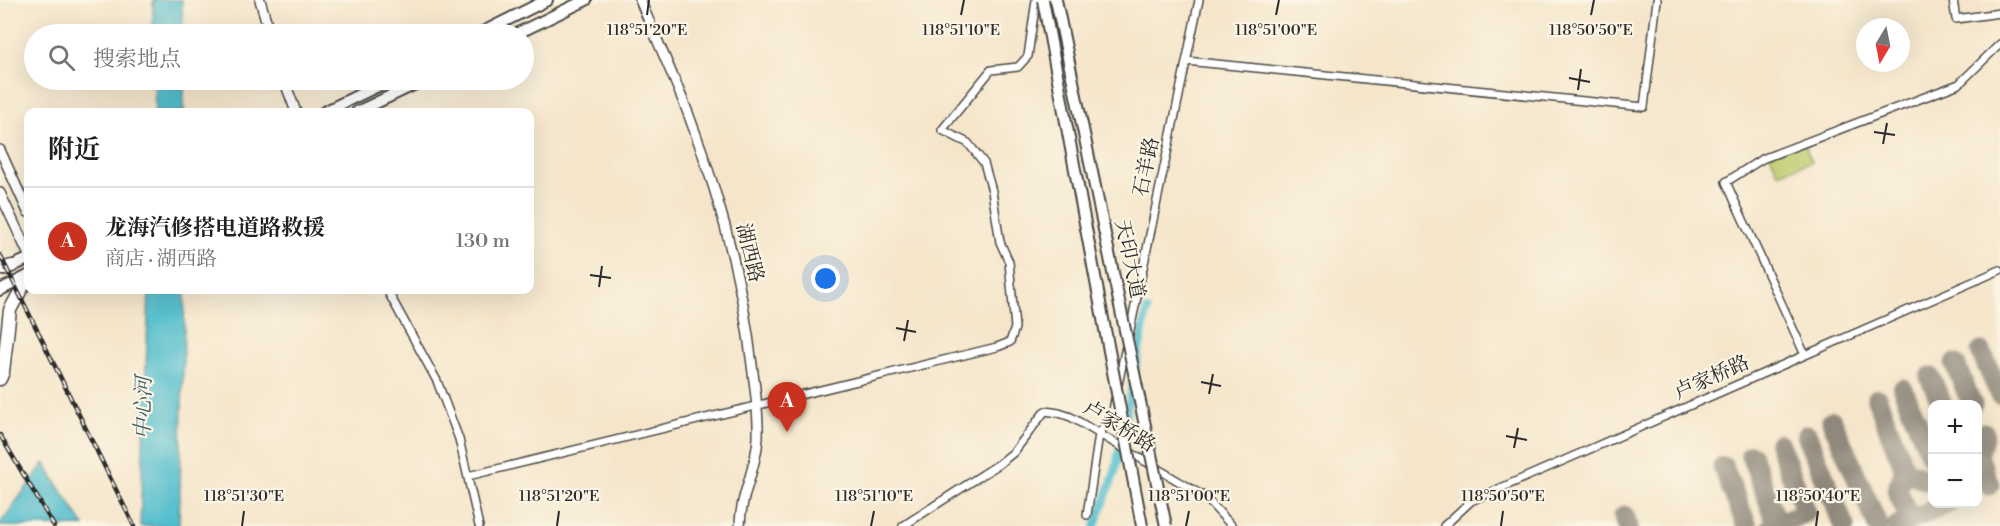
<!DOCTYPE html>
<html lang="zh">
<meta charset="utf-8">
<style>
body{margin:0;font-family:"Libre Bodoni","Noto Serif SC",serif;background:#f2f2f2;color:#202124}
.controls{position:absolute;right:18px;bottom:18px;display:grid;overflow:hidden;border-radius:12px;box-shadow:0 6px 24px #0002}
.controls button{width:54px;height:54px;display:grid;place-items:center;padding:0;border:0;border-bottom:2px solid #e0e0e0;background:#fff;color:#202124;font:30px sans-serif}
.compass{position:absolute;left:1856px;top:18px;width:54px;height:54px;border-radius:50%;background:#fff;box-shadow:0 6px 24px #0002;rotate:190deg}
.you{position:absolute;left:826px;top:279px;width:21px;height:21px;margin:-15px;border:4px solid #fff;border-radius:50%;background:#1a73e8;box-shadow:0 0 0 9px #1a73e833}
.badge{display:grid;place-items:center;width:39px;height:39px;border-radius:50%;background:#c8321e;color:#fff;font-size:20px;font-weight:700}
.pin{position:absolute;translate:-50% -50px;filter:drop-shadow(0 2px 3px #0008)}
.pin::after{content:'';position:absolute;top:32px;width:21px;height:18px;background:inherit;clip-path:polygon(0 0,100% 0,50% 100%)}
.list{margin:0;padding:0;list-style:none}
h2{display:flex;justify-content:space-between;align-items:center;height:78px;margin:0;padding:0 24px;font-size:26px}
h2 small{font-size:20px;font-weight:400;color:#757577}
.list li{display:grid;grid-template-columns:39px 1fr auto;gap:18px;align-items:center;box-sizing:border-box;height:108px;padding:0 24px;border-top:2px solid #e0e0e0}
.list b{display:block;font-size:22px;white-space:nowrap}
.list p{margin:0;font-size:20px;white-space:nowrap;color:#757577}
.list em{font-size:20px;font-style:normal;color:#757577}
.icon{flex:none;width:33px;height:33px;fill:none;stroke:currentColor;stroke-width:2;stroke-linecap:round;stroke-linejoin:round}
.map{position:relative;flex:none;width:2000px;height:526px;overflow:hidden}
.search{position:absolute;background:#fff;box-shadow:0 6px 24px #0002;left:24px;top:24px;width:510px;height:66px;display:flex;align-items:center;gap:15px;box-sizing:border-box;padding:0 21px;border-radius:33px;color:#757577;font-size:22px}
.panel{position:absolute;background:#fff;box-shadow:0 6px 24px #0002;left:24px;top:108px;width:510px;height:186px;border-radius:12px}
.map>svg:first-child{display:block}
</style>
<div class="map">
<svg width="2000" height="526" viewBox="0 0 2000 526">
<rect width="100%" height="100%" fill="#fcf5e5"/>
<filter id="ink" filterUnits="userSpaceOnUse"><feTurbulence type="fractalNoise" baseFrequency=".0167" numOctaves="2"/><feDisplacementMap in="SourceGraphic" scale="12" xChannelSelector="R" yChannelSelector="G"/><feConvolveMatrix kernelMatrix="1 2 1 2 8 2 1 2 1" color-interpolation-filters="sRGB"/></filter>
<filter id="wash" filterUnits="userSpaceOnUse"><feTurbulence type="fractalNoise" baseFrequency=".008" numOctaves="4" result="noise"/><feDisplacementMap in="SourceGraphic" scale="24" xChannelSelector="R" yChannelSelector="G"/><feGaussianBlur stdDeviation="1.35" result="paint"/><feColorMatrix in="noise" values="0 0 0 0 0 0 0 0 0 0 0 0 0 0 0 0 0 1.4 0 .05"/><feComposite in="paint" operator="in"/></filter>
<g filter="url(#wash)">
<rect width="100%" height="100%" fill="#f5e6cb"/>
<path fill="#becc6e" stroke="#747c4c" stroke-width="1.5" d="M 1804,141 L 1811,162 L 1778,173 L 1770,154 Z"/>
<path fill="#53becd" stroke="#3f747c" stroke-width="1.5" d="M 153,0 L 182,0 L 183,34 L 153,34 Z
M 154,80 L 184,80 L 184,112 L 155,112 Z
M 149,290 L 185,290 L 179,526 L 140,526 Z
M 44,463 L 84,526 L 0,526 L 0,524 Z"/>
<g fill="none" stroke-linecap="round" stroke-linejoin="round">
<path stroke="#53becd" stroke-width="8" d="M 1124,425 L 1147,311
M 1095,526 L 1115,472 L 1121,440"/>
<path stroke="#90887b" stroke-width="21" d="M 1981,352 L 2000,394
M 1955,364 L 1972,404
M 1930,377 L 1942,404
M 1903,389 L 1932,458
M 1877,399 L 1905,470 L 1926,480
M 1832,421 L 1878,526
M 1984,433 L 1978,456 L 1989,485
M 1807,435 L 1844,526
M 1751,455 L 1777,523
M 1723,467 L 1747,526
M 1905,470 L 1897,490 L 1910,520
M 1624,516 L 1628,526
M 1772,526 L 1806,512 L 1779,444
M 1897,526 L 1947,504"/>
</g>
</g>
<g filter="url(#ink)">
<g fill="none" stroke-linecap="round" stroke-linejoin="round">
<g stroke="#494743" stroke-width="10">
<path id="street" d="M 1953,0 L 1956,19 L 2000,13
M 1186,61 L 1644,107 L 1657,0
M 387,290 L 437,381 L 459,439 L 479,526
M 1129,335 L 1199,0
M 1805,355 L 1726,182 L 1762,159 L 1959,84 L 2000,44
M 1118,385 L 1126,346
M 468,476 L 997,347 L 1010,342 L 1015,328 L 1009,262 L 1000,242 L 992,191 L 984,163 L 968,143 L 942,130 L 991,70 L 1018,67 L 1028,56 L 1036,0
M 1087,515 L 1099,434 L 1113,411 L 1115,399
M 903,526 L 999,464 L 1014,452 L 1045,411 L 1059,413 L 1071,417 L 1205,497 L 1232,526
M 1444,526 L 1471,501 L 2000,270"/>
</g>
<g stroke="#494743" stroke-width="12">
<path id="secondary" d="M 260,0 L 270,34
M 640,0 C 656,38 673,75 688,113 C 719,194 742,279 752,365 C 755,389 759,413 758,437 C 757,468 740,495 740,526
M 284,80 L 296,112
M 0,150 L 28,212
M 0,193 L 28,253"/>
</g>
<g stroke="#494743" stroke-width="14">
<path id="primary" d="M 479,34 L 547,0
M 516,34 L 586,0
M 324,112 L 390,80
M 357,112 L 424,80
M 4,270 L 28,259
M 0,290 L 28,276"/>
</g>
<g stroke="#494743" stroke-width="15">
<path id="highway" d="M 0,269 L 12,266
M 0,379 L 3,372 L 10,310 L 28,277"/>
</g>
<use href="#street" stroke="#fff" stroke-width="7"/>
<use href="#secondary" stroke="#fff" stroke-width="9"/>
<use href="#primary" stroke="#fff" stroke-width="10"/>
<use href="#highway" stroke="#fff" stroke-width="12"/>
<g stroke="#2b2b2b" stroke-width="4.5">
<path id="rail" d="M 0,255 L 134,526
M 0,435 L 54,526"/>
</g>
<use href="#rail" stroke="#fcf5e5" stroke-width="2" stroke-dasharray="7" stroke-linecap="butt"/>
<g stroke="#494743" stroke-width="14" stroke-linecap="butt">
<path id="primary-bridge" d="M 1043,0 L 1142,526
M 1056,0 L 1166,526"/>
</g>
<use href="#primary-bridge" stroke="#fff" stroke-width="10"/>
</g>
</g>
<path fill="none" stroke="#2b2b2b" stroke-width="2" d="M 647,15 L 649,0M 961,15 L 964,0M 1276,15 L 1279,0M 1591,15 L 1594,0M 1569,78 L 1590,82M 1578,90 L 1581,69M 1874,132 L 1895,135M 1883,144 L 1887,123M 590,275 L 611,278M 599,287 L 602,266M 896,328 L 916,332M 904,341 L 908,320M 1201,382 L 1221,386M 1209,394 L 1213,374M 1506,436 L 1527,440M 1514,448 L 1518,428M 242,526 L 244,511M 557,526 L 559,511M 871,526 L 874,511M 1186,526 L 1189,511M 1501,526 L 1503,511M 1816,526 L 1818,511"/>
<g text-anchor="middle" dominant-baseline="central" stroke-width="4.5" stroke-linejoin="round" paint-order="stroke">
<g font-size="20" fill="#2b2b2b" stroke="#fcf5e5">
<text transform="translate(1147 167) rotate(-78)">石羊路</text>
<text transform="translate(749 253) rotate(76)">湖西路</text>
<text transform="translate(1129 259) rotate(78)">天印大道</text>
<text transform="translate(1712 378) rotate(-24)">卢家桥路</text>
<text transform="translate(1119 427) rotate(31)">卢家桥路</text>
</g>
<g font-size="21" font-style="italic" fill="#395e64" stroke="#fcf5e5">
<text transform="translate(144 408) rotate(-89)">中心河</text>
</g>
</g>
<g font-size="15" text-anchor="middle" fill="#2b2b2b" stroke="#fcf5e5" stroke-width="4.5" stroke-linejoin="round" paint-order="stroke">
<text x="647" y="35">118°51'20"E</text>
<text x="961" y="35">118°51'10"E</text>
<text x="1276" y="35">118°51'00"E</text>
<text x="1591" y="35">118°50'50"E</text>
<text x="244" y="501">118°51'30"E</text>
<text x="559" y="501">118°51'20"E</text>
<text x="874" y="501">118°51'10"E</text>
<text x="1189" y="501">118°51'00"E</text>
<text x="1503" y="501">118°50'50"E</text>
<text x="1818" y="501">118°50'40"E</text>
</g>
</svg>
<div class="controls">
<button>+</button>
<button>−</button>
</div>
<svg class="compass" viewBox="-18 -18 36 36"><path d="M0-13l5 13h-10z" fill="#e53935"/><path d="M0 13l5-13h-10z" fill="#757577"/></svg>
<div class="you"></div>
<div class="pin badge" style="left:787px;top:432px">A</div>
<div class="search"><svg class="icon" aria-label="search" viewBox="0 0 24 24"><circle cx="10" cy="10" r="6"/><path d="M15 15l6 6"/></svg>搜索地点</div>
<section class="panel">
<h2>附近<small></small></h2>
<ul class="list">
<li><span class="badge">A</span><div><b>龙海汽修搭电道路救援</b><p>商店 · 湖西路</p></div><em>130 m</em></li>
</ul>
</section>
</div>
